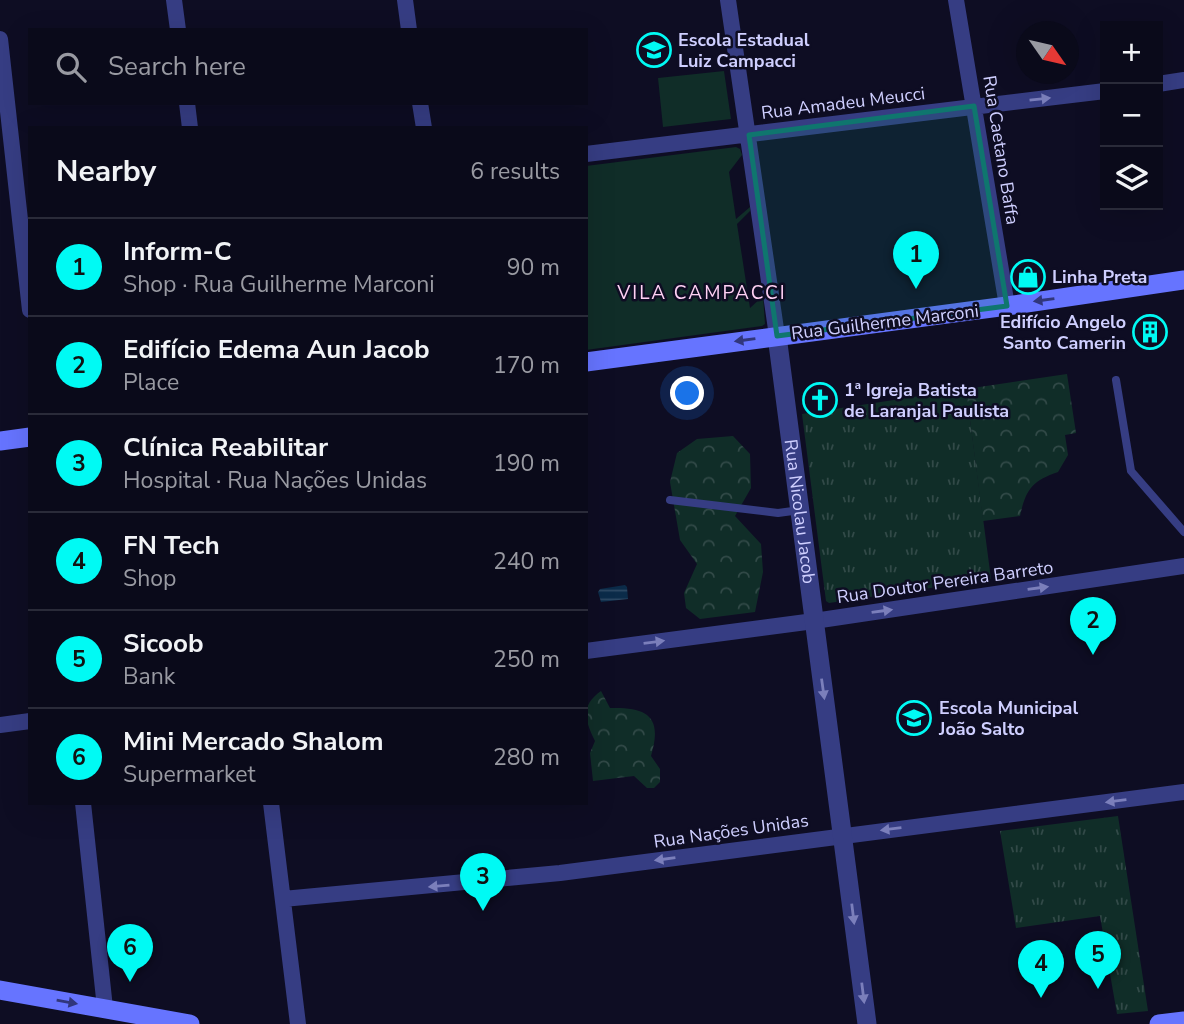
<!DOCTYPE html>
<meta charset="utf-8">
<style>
body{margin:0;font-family:"Nunito Sans",sans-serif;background:#181827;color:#f1f3f6}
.controls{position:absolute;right:21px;top:21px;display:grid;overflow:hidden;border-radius:0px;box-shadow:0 7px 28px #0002}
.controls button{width:63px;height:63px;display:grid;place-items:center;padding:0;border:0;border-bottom:2px solid #2a2b39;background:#0a0a1a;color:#f1f3f6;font:35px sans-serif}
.compass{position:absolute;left:1016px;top:21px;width:63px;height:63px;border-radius:50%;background:#0a0a1a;box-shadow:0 7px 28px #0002;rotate:124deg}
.you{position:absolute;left:688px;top:394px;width:24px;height:24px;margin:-18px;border:5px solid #fff;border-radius:50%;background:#1a73e8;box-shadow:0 0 0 10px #1a73e833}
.badge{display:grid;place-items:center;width:46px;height:46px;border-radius:50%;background:#00faf4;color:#111;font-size:23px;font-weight:700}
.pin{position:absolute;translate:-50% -58px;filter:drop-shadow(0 2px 4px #0008)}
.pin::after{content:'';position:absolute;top:37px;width:24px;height:21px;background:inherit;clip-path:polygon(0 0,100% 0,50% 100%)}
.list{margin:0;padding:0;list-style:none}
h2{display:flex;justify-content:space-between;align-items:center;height:91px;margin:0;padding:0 28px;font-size:30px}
h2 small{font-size:23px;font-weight:400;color:#999aa2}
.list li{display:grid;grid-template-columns:46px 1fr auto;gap:21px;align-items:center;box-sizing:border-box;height:98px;padding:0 28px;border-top:2px solid #2a2b39}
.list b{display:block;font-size:26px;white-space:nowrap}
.list p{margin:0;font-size:23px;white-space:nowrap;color:#999aa2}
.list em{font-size:23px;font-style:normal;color:#999aa2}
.icon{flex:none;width:38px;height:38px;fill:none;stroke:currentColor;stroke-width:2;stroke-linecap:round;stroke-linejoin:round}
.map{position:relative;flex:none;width:1184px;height:1024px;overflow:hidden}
.search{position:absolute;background:#0a0a1a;box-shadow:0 7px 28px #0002;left:28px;top:28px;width:560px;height:77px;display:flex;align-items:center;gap:18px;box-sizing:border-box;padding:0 24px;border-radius:0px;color:#999aa2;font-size:26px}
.panel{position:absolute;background:#0a0a1a;box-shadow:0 7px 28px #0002;left:28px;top:126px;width:560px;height:679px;border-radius:0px}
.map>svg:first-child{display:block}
</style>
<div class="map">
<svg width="1184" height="1024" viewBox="0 0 1184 1024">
<defs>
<pattern id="grass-tufts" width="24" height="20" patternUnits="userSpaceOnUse" patternTransform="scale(1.75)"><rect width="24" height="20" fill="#102d28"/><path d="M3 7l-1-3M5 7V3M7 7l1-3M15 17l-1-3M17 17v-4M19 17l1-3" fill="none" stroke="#324a48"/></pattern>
<pattern id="forest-crowns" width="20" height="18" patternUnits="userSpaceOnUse" patternTransform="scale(1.75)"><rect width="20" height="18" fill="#102d28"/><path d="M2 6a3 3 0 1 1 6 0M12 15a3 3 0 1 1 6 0" fill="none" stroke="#324a48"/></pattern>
<pattern id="water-rules" width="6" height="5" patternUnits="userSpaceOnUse" patternTransform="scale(1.75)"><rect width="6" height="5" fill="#0b2b49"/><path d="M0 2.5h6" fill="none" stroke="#2e4964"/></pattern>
</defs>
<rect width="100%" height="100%" fill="#0e0d23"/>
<path fill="url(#grass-tufts)" d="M 966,389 L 991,579 L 829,603 L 826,601 L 802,414 Z
M 1118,816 L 1148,1011 L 1117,1014 L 1100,916 L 1016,928 L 1000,831 Z"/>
<path fill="url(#forest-crowns)" d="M 1067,374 L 1076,433 L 1065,435 L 1068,455 L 1058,472 C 1032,481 1026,489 1020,516 L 983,521 L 966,389 Z
M 733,436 L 750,454 L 751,488 L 735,516 L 761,544 L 763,572 L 755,612 L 700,619 L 686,608 L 684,593 L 697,564 L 680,540 L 670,482 L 677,453 L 697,439 Z
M 601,691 L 610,708 C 647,707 663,716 651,756 L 660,769 L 660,782 L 654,788 L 647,788 L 634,776 L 593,781 L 590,753 L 595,741 C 585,720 580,706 601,691 Z"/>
<path fill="#102d28" d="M 724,71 L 731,119 L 663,127 L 658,78 Z
M 736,147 L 740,149 L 742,155 L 729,172 L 736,219 L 750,207 L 750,211 L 737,224 L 750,308 L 763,296 L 765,324 L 762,326 L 586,350 L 586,166 Z"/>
<path fill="url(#water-rules)" d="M 625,585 L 627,587 L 628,599 L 601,602 L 598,592 L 600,589 Z"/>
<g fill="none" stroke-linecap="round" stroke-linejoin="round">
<path stroke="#363d83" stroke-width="8" d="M 1116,380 L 1131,471 L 1184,532
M 670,500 L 778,513 L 800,510"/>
<path stroke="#363d83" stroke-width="16" d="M 174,0 L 178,30
M 405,0 L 409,30
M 728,0 L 777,336
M 956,0 L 1007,306
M 0,39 L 30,310
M 1158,84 L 1184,80
M 187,103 L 190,128
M 420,103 L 424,128
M 586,154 L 1105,91
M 586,651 L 814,621 L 1184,566
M 0,725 L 30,721
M 83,803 L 105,1008
M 271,803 L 298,1024
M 283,899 L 560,873 L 1184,792"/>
<path stroke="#363d83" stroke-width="19" id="s1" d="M 777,336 L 867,1024"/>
<path stroke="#6674ff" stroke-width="19" d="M 586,362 L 1007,306 L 1184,280
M 0,441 L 30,437
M 0,990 L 190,1024
M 1159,1024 L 1184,1021"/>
</g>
<defs><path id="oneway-solid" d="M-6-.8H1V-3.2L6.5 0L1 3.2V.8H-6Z" transform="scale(1.75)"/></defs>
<g fill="#7b7fbb">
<use href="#oneway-solid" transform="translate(1040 99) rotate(-6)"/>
<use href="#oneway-solid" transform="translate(1038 588) rotate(-8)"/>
<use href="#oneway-solid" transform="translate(882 611) rotate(-8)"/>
<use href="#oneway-solid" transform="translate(654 642) rotate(-7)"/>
<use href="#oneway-solid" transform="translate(823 689) rotate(82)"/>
<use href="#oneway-solid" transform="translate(1116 801) rotate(173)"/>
<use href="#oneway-solid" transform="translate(891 829) rotate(173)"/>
<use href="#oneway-solid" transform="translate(665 859) rotate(172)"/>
<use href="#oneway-solid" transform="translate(439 886) rotate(175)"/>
<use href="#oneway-solid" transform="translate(853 914) rotate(83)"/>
<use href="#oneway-solid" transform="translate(863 993) rotate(83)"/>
</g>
<g fill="#31367b">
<use href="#oneway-solid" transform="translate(1044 300) rotate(172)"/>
<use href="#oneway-solid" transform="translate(745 340) rotate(172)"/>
<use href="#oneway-solid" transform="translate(67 1002) rotate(10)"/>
</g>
<path fill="#0f766e" fill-opacity="0.2" stroke="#0f766e" stroke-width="5" stroke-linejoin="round" d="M 974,106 L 1007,306 L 777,336 L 749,135 Z"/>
<defs>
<g id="school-ring" transform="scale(1.75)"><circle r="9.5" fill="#0e0d23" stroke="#00faf4" stroke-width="1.5"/><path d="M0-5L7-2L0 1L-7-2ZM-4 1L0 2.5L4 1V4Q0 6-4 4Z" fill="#00faf4"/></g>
<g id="shop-ring" transform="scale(1.75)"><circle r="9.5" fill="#0e0d23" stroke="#00faf4" stroke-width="1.5"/><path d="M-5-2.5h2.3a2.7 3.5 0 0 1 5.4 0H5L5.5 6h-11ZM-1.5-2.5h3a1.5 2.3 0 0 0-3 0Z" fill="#00faf4"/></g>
<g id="building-ring" transform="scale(1.75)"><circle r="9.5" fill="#0e0d23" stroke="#00faf4" stroke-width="1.5"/><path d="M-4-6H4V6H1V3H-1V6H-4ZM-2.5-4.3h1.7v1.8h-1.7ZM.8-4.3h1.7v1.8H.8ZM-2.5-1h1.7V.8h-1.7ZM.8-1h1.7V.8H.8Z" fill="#00faf4"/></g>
<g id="church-ring" transform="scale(1.75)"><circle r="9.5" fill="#0e0d23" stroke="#00faf4" stroke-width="1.5"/><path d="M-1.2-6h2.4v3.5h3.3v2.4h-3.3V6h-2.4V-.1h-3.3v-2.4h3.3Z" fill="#00faf4"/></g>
</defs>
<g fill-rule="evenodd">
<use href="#school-ring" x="654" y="50"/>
<use href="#shop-ring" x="1028" y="277"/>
<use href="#building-ring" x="1150" y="332"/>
<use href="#church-ring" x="820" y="400"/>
<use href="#school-ring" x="914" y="718"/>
</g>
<g text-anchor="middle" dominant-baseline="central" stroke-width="5" stroke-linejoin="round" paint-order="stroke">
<g font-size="18" font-weight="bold" fill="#cfcfff" stroke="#0e0d23" text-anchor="start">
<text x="678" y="40">Escola Estadual<tspan x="678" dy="21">Luiz Campacci</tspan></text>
<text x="1052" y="277">Linha Preta</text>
<text x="1126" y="322" text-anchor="end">Edifício Angelo<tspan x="1126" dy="21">Santo Camerin</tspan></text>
<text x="844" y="390">1ª Igreja Batista<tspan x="844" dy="21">de Laranjal Paulista</tspan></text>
<text x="939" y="708">Escola Municipal<tspan x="939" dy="21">João Salto</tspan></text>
</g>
<g font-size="18" fill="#cfcfff" stroke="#0e0d23">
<text transform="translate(843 103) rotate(-7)">Rua Amadeu Meucci</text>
<text transform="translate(1001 150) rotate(81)">Rua Caetano Baffa</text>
<text transform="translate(885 322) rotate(-7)">Rua Guilherme Marconi</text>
<text stroke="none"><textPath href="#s1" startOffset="177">Rua Nicolau Jacob</textPath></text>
<text transform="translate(945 582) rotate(-8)">Rua Doutor Pereira Barreto</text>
<text transform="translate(731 831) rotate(-8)">Rua Nações Unidas</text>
</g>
<g font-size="19" letter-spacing="2" fill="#ffd1f4" stroke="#0e0d23">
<text x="702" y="293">VILA CAMPACCI</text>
</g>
</g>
</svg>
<div class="controls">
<button>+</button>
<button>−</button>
<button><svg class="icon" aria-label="layers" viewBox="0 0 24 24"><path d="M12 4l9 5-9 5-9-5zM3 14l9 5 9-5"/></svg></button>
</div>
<svg class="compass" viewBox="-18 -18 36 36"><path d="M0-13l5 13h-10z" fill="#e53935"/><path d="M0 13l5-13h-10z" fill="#999aa2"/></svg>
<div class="you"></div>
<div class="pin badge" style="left:916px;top:289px">1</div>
<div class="pin badge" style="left:1093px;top:655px">2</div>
<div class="pin badge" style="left:483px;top:911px">3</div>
<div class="pin badge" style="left:1041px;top:998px">4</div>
<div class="pin badge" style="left:1098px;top:989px">5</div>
<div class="pin badge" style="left:130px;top:982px">6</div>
<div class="search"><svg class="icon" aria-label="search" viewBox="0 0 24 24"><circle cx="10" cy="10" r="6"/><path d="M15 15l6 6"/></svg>Search here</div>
<section class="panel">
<h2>Nearby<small>6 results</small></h2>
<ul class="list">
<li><span class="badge">1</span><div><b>Inform-C</b><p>Shop · Rua Guilherme Marconi</p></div><em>90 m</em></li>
<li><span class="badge">2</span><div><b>Edifício Edema Aun Jacob</b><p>Place</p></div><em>170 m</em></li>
<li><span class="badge">3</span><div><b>Clínica Reabilitar</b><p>Hospital · Rua Nações Unidas</p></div><em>190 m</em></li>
<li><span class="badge">4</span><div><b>FN Tech</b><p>Shop</p></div><em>240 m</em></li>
<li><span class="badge">5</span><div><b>Sicoob</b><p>Bank</p></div><em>250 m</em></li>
<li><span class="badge">6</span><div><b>Mini Mercado Shalom</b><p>Supermarket</p></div><em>280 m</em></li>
</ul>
</section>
</div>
